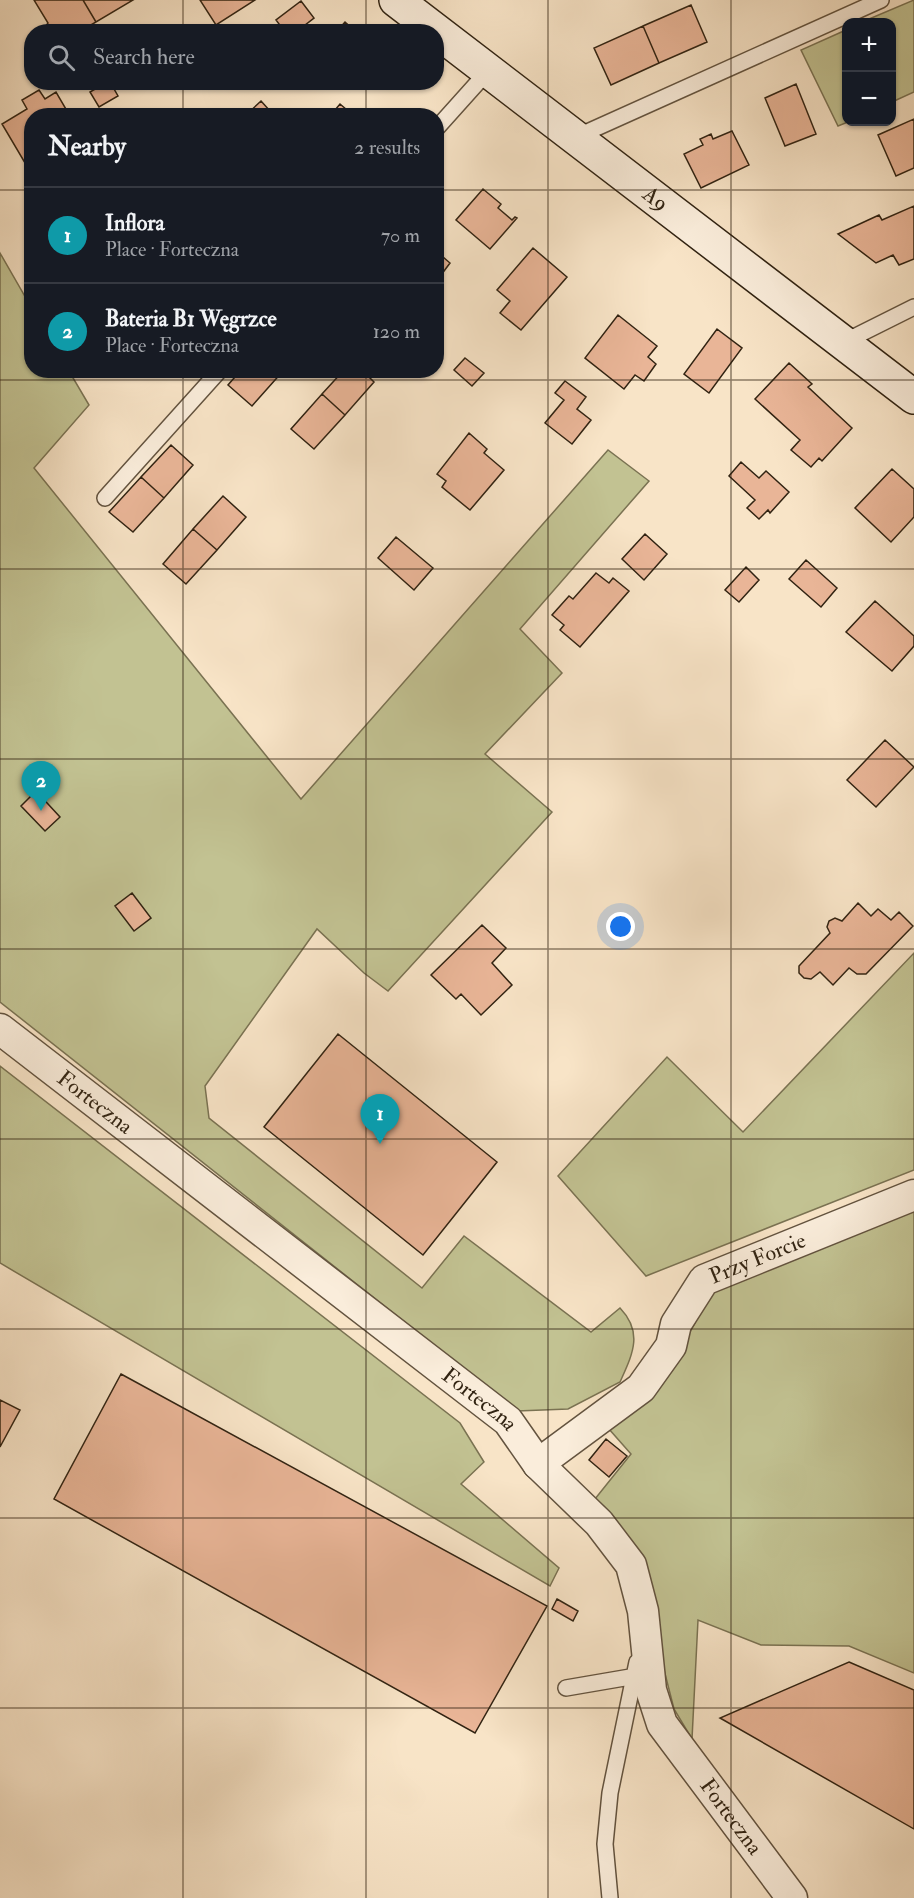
<!DOCTYPE html>
<meta charset="utf-8">
<style>
body{margin:0;font-family:"IM FELL Double Pica",serif;background:#242831;color:#f1f3f6}
.controls{position:absolute;right:18px;top:18px;display:grid;overflow:hidden;border-radius:12px;box-shadow:0 2px 4px #0004}
.controls button{width:54px;height:54px;display:grid;place-items:center;padding:0;border:0;border-bottom:2px solid #363941;background:#171b24;color:#f1f3f6;font:30px sans-serif}
.you{position:absolute;left:621px;top:927px;width:21px;height:21px;margin:-15px;border:4px solid #fff;border-radius:50%;background:#1a73e8;box-shadow:0 0 0 9px #1a73e833}
.badge{display:grid;place-items:center;width:39px;height:39px;border-radius:50%;background:#c59692;color:#fff;font-size:20px;font-weight:700}
.pin{position:absolute;translate:-50% -50px;filter:drop-shadow(0 2px 3px #0008)}
.pin::after{content:'';position:absolute;top:32px;width:21px;height:18px;background:inherit;clip-path:polygon(0 0,100% 0,50% 100%)}
.list{margin:0;padding:0;list-style:none}
h2{display:flex;justify-content:space-between;align-items:center;height:78px;margin:0;padding:0 24px;font-size:26px}
h2 small{font-size:20px;font-weight:400;color:#9ea1a6}
.list li{display:grid;grid-template-columns:39px 1fr auto;gap:18px;align-items:center;box-sizing:border-box;height:96px;padding:0 24px;border-top:2px solid #363941}
.list b{display:block;font-size:22px;white-space:nowrap}
.list p{margin:0;font-size:20px;white-space:nowrap;color:#9ea1a6}
.list em{font-size:20px;font-style:normal;color:#9ea1a6}
.icon{flex:none;width:33px;height:33px;fill:none;stroke:currentColor;stroke-width:2;stroke-linecap:round;stroke-linejoin:round}
.map{position:relative;flex:none;width:914px;height:1898px;overflow:hidden}
.search{position:absolute;background:#171b24;box-shadow:0 2px 4px #0004;left:24px;top:24px;width:420px;height:66px;display:flex;align-items:center;gap:15px;box-sizing:border-box;padding:0 21px;border-radius:24px;color:#9ea1a6;font-size:22px}
.panel{position:absolute;background:#171b24;box-shadow:0 2px 4px #0004;left:24px;top:108px;width:420px;height:270px;border-radius:24px}
.map>svg:first-child{display:block}
</style>
<div class="map">
<svg width="914" height="1898" viewBox="0 0 914 1898">
<rect width="100%" height="100%" fill="#f8e4c7"/>
<filter id="stains"><feTurbulence type="fractalNoise" baseFrequency=".00333" numOctaves="4"/><feColorMatrix values="0 0 0 0 .2 0 0 0 0 .09 0 0 0 0 .02 0 0 0 .5 -.17"/></filter>
<radialGradient id="worn" r=".72"><stop offset=".6" stop-color="#630" stop-opacity="0"/><stop offset="1" stop-color="#630" stop-opacity=".3"/></radialGradient>
<path fill="#c2c292" stroke="#7a7252" stroke-width="1.5" d="M 914,0 L 914,92 L 892,102 L 892,22 L 862,22 Z
M 846,30 L 848,122 L 838,126 L 801,50 Z
M 0,253 L 31,307 L 32,370 L 69,371 L 89,405 L 34,468 L 301,799 L 608,450 L 649,481 L 520,629 L 562,673 L 485,754 L 552,812 L 388,991 L 364,973 L 317,929 L 205,1086 L 209,1118 L 422,1288 L 464,1236 L 591,1332 L 620,1308 C 644,1333 632,1355 620,1382 L 568,1409 L 517,1411 L 0,1002 Z
M 914,953 L 914,1170 L 646,1276 L 558,1176 L 667,1057 L 743,1132 Z
M 0,1066 L 460,1423 L 484,1462 L 461,1484 L 559,1568 L 550,1586 L 0,1263 Z
M 914,1204 L 914,1673 L 849,1646 L 761,1645 L 698,1620 L 692,1739 L 674,1709 L 661,1658 L 655,1596 L 633,1545 L 591,1504 L 631,1454 L 609,1429 L 654,1395 L 695,1323 L 706,1295 Z"/>
<path fill="#e9b597" stroke="#312312" stroke-width="1.5" d="M 34,0 L 83,0 L 96,22 L 79,32 L 42,32 L 48,23 Z
M 83,0 L 133,0 L 96,22 Z
M 200,0 L 255,0 L 216,25 Z
M 301,1 L 314,18 L 296,32 L 285,32 L 276,20 Z
M 691,5 L 707,42 L 659,63 L 643,26 Z
M 345,22 L 356,32 L 336,32 Z
M 643,26 L 659,63 L 611,85 L 594,48 Z
M 107,82 L 110,82 L 118,96 L 99,107 L 90,92 Z
M 796,84 L 816,134 L 785,146 L 765,98 Z
M 39,90 L 45,99 L 56,92 L 70,116 L 32,116 L 32,166 L 28,168 L 2,124 L 27,109 L 22,100 Z
M 261,101 L 271,112 L 268,116 L 245,116 Z
M 340,104 L 354,116 L 330,116 Z
M 914,119 L 914,168 L 896,176 L 878,135 Z
M 732,131 L 749,165 L 701,188 L 684,154 L 703,145 L 700,139 L 711,134 L 713,139 Z
M 483,189 L 501,204 L 498,208 L 512,220 L 515,217 L 517,218 L 490,249 L 456,220 Z
M 914,206 L 914,259 L 899,265 L 893,255 L 876,263 L 838,234 L 879,215 L 882,220 Z
M 533,248 L 567,277 L 521,330 L 500,313 L 510,301 L 497,290 Z
M 436,251 L 450,263 L 441,275 L 436,270 Z
M 618,315 L 657,346 L 648,357 L 656,364 L 644,381 L 635,375 L 624,389 L 585,358 Z
M 717,329 L 742,348 L 709,393 L 684,374 Z
M 465,358 L 484,373 L 472,386 L 454,370 Z
M 789,363 L 812,384 L 808,387 L 852,428 L 822,461 L 819,458 L 811,467 L 791,450 L 800,440 L 755,399 Z
M 241,370 L 282,370 L 283,371 L 252,406 L 228,385 Z
M 344,370 L 362,370 L 374,382 L 345,415 L 322,394 Z
M 565,381 L 586,397 L 577,409 L 591,420 L 572,444 L 545,423 L 564,400 L 555,393 Z
M 322,394 L 345,415 L 314,449 L 291,429 Z
M 469,433 L 487,449 L 484,453 L 504,470 L 470,510 L 442,487 L 446,481 L 437,474 Z
M 171,445 L 193,465 L 164,498 L 141,477 Z
M 741,462 L 759,478 L 766,471 L 789,492 L 770,513 L 768,510 L 759,519 L 747,508 L 755,500 L 729,476 Z
M 892,469 L 914,489 L 914,517 L 891,542 L 855,508 Z
M 141,477 L 164,498 L 133,532 L 109,512 Z
M 223,496 L 246,517 L 217,550 L 193,529 Z
M 193,529 L 217,550 L 186,584 L 163,564 Z
M 645,534 L 667,554 L 644,580 L 622,559 Z
M 396,537 L 433,568 L 414,590 L 378,558 Z
M 806,560 L 837,588 L 821,607 L 789,579 Z
M 746,567 L 759,580 L 739,602 L 725,590 Z
M 596,573 L 609,583 L 613,578 L 629,591 L 580,647 L 560,630 L 564,625 L 552,615 L 569,596 L 573,599 Z
M 875,601 L 914,636 L 914,646 L 892,671 L 846,632 Z
M 885,740 L 914,767 L 876,807 L 847,780 Z
M 36,791 L 60,817 L 45,831 L 21,806 Z
M 132,893 L 151,918 L 134,931 L 115,906 Z
M 858,903 L 871,916 L 878,909 L 891,920 L 899,912 L 913,926 L 866,974 L 857,974 L 849,968 L 833,985 L 820,972 L 811,979 L 804,978 L 799,973 L 799,966 L 830,933 L 827,927 L 829,921 L 835,918 L 842,921 Z
M 482,925 L 506,948 L 492,963 L 512,985 L 481,1015 L 461,994 L 456,999 L 431,975 Z
M 338,1034 L 497,1162 L 423,1255 L 264,1127 Z
M 121,1374 L 547,1606 L 475,1733 L 54,1499 Z
M 0,1400 L 20,1410 L 0,1447 Z
M 606,1439 L 627,1456 L 609,1477 L 589,1460 Z
M 557,1599 L 578,1611 L 573,1621 L 552,1609 Z
M 849,1662 L 914,1690 L 914,1829 L 720,1718 Z"/>
<g fill="none" stroke-linecap="round" stroke-linejoin="round">
<g stroke="#63533f" stroke-width="18">
<path id="lane" d="M 436,129 L 488,71
M 574,138 L 881,0
M 842,343 L 914,307
M 105,498 L 220,370
M 566,1688 L 636,1676
M 610,1898 L 605,1844 L 610,1793 L 637,1662"/>
</g>
<g stroke="#63533f" stroke-width="33">
<g id="street">
<path id="s1" d="M 0,1029 L 508,1421 L 538,1464 L 599,1523 L 631,1565 L 643,1611 L 651,1690 L 662,1724 L 792,1898"/>
<path id="s2" d="M 538,1464 L 641,1388 L 671,1346 L 676,1324 L 704,1280 L 914,1195"/>
</g>
</g>
<g stroke="#312312" stroke-width="36">
<g id="secondary">
<path id="s3" d="M 396,0 L 914,397"/>
</g>
</g>
<use href="#lane" stroke="#faeddb" stroke-width="15"/>
<use href="#street" stroke="#faeddb" stroke-width="30"/>
<use href="#secondary" stroke="#faeddb" stroke-width="33"/>
</g>
<path fill="none" stroke="#312312" stroke-width="1.5" stroke-opacity="0.55" d="M 183,0 L 183,32M 366,0 L 366,32M 548,0 L 548,1898M 731,0 L 731,1898M 183,82 L 183,116M 366,82 L 366,116M 0,190 L 32,190M 436,190 L 914,190M 183,370 L 183,1898M 366,370 L 366,1898M 0,380 L 914,380M 0,569 L 914,569M 0,759 L 914,759M 0,949 L 914,949M 0,1139 L 914,1139M 0,1329 L 914,1329M 0,1518 L 914,1518M 0,1708 L 914,1708"/>
<g text-anchor="middle" dominant-baseline="central" stroke-width="6" stroke-linejoin="round" paint-order="stroke">
<g font-size="22" fill="#312312" stroke="#faeddb">
<text stroke="none"><textPath href="#s3" startOffset="327">A9</textPath></text>
<text stroke="none"><textPath href="#s1" startOffset="120">Forteczna</textPath></text>
<text stroke="none"><textPath href="#s2" startOffset="312">Przy Forcie</textPath></text>
<text stroke="none"><textPath href="#s1" startOffset="606">Forteczna</textPath></text>
<text stroke="none"><textPath href="#s1" startOffset="1110">Forteczna</textPath></text>
</g>
</g>
<rect width="100%" height="100%" filter="url(#stains)"/>
<rect width="100%" height="100%" fill="url(#worn)"/>
</svg>
<div class="controls">
<button>+</button>
<button>−</button>
</div>
<div class="you"></div>
<div class="pin badge" style="left:380px;top:1144px;background:#0f9aa8">1</div>
<div class="pin badge" style="left:41px;top:811px;background:#0f9aa8">2</div>
<div class="search"><svg class="icon" aria-label="search" viewBox="0 0 24 24"><circle cx="10" cy="10" r="6"/><path d="M15 15l6 6"/></svg>Search here</div>
<section class="panel">
<h2>Nearby<small>2 results</small></h2>
<ul class="list">
<li><span class="badge" style="background:#0f9aa8">1</span><div><b>Inflora</b><p>Place · Forteczna</p></div><em>70 m</em></li>
<li><span class="badge" style="background:#0f9aa8">2</span><div><b>Bateria B1 Węgrzce</b><p>Place · Forteczna</p></div><em>120 m</em></li>
</ul>
</section>
</div>
